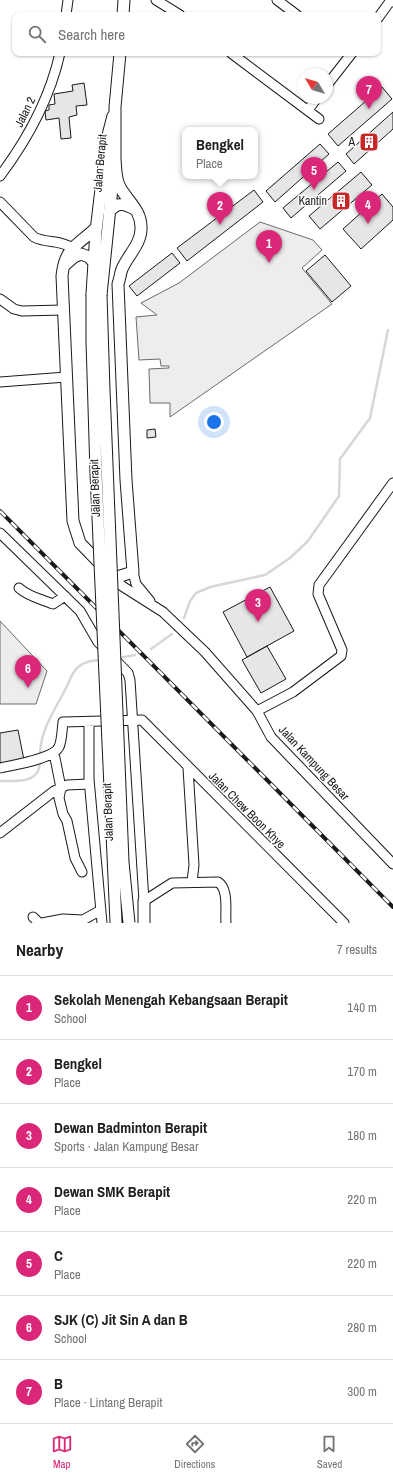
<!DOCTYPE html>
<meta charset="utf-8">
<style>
body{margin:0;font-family:"Archivo Narrow",sans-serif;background:#f2f2f2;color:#202124}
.compass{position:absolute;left:297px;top:68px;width:36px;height:36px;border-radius:50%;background:#fff;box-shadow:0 1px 3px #0004;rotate:308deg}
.you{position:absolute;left:214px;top:422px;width:14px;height:14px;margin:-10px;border:3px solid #fff;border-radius:50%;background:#1a73e8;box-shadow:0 0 0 6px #1a73e833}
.badge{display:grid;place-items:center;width:26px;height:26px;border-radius:50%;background:#db2777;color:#fff;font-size:13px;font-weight:700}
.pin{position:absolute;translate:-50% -33px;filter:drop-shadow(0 1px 2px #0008)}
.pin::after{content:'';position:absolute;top:21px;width:14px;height:12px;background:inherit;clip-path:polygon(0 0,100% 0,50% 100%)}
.popup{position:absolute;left:182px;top:127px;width:76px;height:52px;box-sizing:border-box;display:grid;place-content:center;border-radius:8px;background:#fff;filter:drop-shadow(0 1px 3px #0005);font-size:13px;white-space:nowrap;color:#757577}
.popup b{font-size:15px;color:#202124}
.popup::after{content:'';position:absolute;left:50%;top:100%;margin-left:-8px;border:8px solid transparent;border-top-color:#fff}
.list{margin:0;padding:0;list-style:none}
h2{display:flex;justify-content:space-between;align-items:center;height:52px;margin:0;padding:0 16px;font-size:17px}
h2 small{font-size:13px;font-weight:400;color:#757577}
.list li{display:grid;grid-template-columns:26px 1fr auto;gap:12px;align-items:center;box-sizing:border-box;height:64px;padding:0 16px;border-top:1px solid #e0e0e0}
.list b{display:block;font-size:15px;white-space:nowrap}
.list p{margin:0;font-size:13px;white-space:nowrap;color:#757577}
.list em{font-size:13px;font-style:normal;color:#757577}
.icon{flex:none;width:22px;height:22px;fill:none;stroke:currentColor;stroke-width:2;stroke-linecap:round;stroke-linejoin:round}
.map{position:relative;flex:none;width:393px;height:923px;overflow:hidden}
.search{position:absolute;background:#fff;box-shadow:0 1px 3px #0004;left:12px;right:12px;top:12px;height:44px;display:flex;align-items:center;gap:10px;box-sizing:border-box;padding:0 14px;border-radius:8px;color:#757577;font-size:15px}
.sheet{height:500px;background:#fff}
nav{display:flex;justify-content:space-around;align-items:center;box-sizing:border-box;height:56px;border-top:1px solid #e0e0e0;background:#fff;font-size:11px;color:#757577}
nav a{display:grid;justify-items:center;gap:2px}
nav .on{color:#db2777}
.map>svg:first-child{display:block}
</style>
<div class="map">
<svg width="393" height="923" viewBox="0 0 393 923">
<rect width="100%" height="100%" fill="#fff"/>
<path fill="#ededed" stroke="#6a6a6a" d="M 260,222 L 313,240 L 322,250 L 302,268 L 332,304 L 170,417 L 170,403 L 150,403 L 149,369 L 169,368 L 169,366 L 161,366 L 160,359 L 139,360 L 136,317 L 157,315 L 141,303 L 179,283 Z
M 0,621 L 47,671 L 36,704 L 0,704 Z"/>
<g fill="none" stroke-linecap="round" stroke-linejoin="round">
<path stroke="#d7d7d7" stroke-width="2.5" d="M 184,618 L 190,601 L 196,593 L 210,587 L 265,575 L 290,558 L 308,541 L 339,496 L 340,459 L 370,418 L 388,330
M 151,649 L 172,634
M 119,658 L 135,655
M 40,755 C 40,730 55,710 66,688 C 70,680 71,674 78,667 C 85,661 93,660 102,660
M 0,781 C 18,781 41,784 40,760"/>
</g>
<path fill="#e6e6e6" stroke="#1a1a1a" d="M 84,83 L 87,105 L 76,106 L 77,115 L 69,117 L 71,138 L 61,139 L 59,118 L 46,120 L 45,111 L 49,110 L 49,105 L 55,104 L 54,94 L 73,91 L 72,85 Z
M 382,87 L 392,99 L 338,146 L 328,134 Z
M 393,112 L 393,129 L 354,164 L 346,154 Z
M 320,144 L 329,154 L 275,202 L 266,191 Z
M 338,162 L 346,171 L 291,218 L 283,208 Z
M 361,172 L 372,185 L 320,229 L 309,216 Z
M 254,190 L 263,202 L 187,261 L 177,248 Z
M 382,194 L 393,207 L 393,220 L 361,249 L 343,229 Z
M 172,253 L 180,263 L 137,296 L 129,286 Z
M 325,255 L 351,286 L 332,302 L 306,271 Z
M 155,429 L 156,437 L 147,438 L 147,430 Z
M 270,587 L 294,631 L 247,657 L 223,612 Z
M 267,646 L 286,679 L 261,693 L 242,660 Z
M 18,730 L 24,760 L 0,764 L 0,733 Z"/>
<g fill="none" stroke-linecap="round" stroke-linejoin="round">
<g stroke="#1a1a1a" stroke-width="11">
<path id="minor" d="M 156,0 L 180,15
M 277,0 L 297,15
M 66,15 L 68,0
M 378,18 L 391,0 L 393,2
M 231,53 L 319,119
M 327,85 L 352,53
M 308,110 L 317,98
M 0,176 C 27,140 50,98 60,53
M 0,202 L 34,237 C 47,244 59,239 72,248
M 0,299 L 14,309 L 22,311 L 63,310
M 0,382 L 66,377
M 0,533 L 80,611 L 98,642 L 128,673 L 130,680 L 144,901 L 172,883 L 218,882 C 229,889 225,911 226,923
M 133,572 L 136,584 L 150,601
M 114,578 L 122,586 L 163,612 L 205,652 L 257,711 L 271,737 L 393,864
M 19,588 C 29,597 41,599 53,604 L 65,596
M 257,711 L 293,692 L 341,656 L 342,650 L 318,594 L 319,585 L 393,483
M 89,723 L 89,779 L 102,923
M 54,753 L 61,788 L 59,798 L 63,814 L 67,821 L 75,858 L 82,872
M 0,768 C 13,765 53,759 59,747 C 62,740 62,730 63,722 L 142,720 L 344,923
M 188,768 L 194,865 L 192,882
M 0,833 L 54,791 L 67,785 L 89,784
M 33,917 L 39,923
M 42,923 L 63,919 L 83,920 L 101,910"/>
</g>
<g stroke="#1a1a1a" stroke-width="13">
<path id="major" d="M 123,15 L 124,0
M 109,212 C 118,201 125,204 136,210
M 96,228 C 77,246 65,247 62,276 L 73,521 L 80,543 L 114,578 L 133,572 L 126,480 L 118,284 C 120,279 120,274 122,269 C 128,255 142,243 141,227 C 141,211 129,202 121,189 C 115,180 116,169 115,159
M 65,265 L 74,257 L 81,254 L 89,257 L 94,263
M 92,294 L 96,231 L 107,139 L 113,116
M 101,295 L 115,159 L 115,107 L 120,53
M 144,923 L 144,901"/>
</g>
<use href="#minor" stroke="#fff" stroke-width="9"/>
<use href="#major" stroke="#fff" stroke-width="11"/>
<g stroke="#1a1a1a" stroke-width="4">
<path id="rail" d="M 0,511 L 393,907"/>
</g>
<use href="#rail" stroke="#fff" stroke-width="2.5" stroke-dasharray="8" stroke-linecap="butt"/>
<g stroke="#1a1a1a" stroke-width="13" stroke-linecap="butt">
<path id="major-bridge" d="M 92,294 L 92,341 L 96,473 L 116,923
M 101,295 L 104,390 L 123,862 L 129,923"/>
</g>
<use href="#major-bridge" stroke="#fff" stroke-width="11"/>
</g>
<defs>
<g id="building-square" transform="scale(1)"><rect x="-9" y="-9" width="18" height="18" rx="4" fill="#c62828" stroke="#fff"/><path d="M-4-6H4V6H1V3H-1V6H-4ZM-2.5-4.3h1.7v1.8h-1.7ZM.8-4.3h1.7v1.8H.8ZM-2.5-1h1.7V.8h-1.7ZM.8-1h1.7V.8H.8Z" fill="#fff"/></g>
</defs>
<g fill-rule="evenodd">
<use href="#building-square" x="369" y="142"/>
<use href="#building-square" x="341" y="201"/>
</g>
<g text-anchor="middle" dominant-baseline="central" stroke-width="3" stroke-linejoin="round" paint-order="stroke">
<g font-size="12" fill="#1a1a1a" stroke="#fff">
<text transform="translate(25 112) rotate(-64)">Jalan 2</text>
<text transform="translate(100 163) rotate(-85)">Jalan Berapit</text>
<text transform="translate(95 488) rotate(-92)">Jalan Berapit</text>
<text transform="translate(314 763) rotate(47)">Jalan Kampung Besar</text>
<text transform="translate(247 810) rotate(45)">Jalan Chew Boon Khye</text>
<text transform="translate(108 812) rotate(-92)">Jalan Berapit</text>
</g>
<g font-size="12" fill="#1a1a1a" stroke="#fff" text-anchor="end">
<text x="355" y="142">A</text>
<text x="327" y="201">Kantin</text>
</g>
</g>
</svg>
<svg class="compass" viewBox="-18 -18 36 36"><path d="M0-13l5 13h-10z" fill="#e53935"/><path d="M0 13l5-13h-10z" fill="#757577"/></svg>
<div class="you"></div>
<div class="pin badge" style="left:269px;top:263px">1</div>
<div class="pin badge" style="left:220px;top:225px">2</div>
<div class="popup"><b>Bengkel</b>Place</div>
<div class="pin badge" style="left:258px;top:622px">3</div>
<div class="pin badge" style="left:368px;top:224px">4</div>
<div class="pin badge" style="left:314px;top:190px">5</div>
<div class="pin badge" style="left:28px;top:688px">6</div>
<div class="pin badge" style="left:369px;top:109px">7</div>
<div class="search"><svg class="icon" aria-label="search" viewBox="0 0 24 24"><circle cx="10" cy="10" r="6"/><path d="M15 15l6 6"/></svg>Search here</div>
</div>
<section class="sheet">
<h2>Nearby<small>7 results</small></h2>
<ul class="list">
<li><span class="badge">1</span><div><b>Sekolah Menengah Kebangsaan Berapit</b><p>School</p></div><em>140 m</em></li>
<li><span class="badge">2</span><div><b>Bengkel</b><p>Place</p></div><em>170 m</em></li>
<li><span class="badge">3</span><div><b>Dewan Badminton Berapit</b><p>Sports · Jalan Kampung Besar</p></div><em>180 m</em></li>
<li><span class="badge">4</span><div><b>Dewan SMK Berapit</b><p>Place</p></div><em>220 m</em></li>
<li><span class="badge">5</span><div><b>C</b><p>Place</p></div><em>220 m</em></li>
<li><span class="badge">6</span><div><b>SJK (C) Jit Sin A dan B</b><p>School</p></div><em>280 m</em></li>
<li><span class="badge">7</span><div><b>B</b><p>Place · Lintang Berapit</p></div><em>300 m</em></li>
</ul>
</section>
<nav>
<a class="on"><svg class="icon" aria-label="map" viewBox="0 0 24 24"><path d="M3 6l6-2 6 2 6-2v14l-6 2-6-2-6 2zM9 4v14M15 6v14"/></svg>Map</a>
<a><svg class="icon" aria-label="directions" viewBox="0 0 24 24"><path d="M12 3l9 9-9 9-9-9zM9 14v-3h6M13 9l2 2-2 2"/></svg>Directions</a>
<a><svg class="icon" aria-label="saved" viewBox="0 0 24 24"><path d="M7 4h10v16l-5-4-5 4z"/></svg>Saved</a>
</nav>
